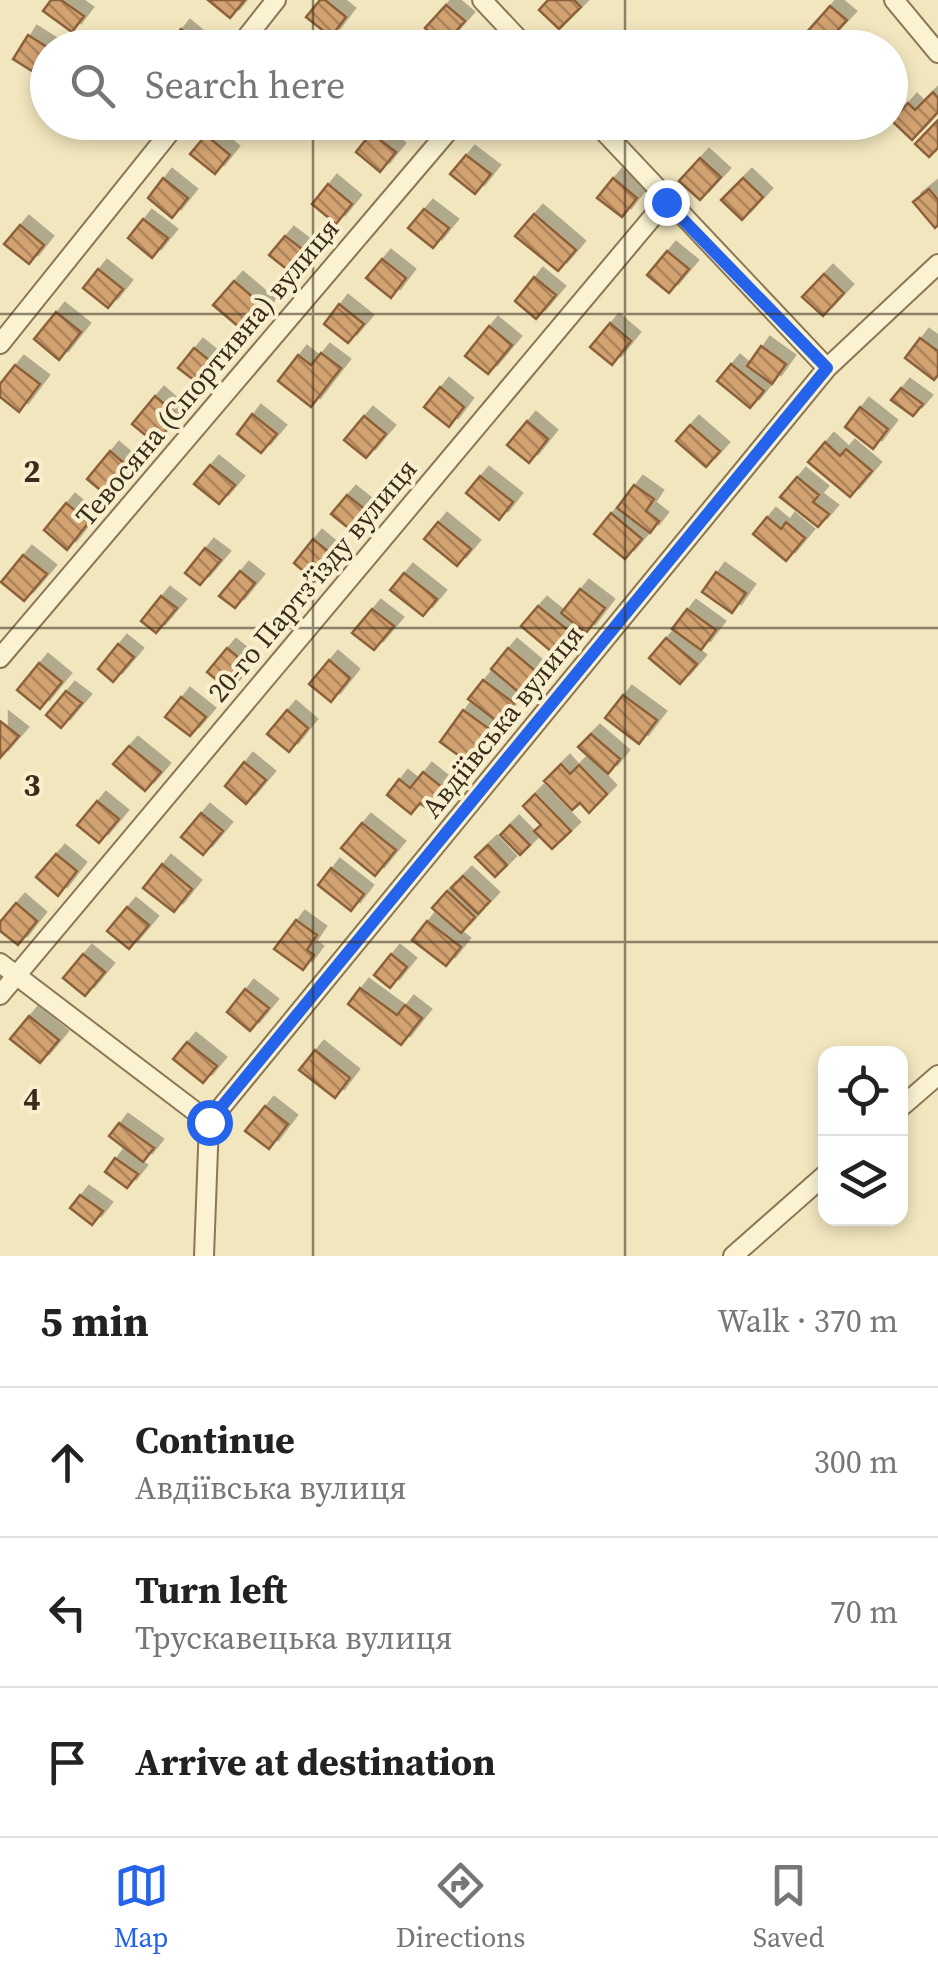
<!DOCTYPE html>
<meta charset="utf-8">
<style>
body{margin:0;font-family:"Source Serif 4",serif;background:#f2f2f2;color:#222}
.controls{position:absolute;right:30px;bottom:30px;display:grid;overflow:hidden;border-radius:20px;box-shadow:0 5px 15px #0003}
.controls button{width:90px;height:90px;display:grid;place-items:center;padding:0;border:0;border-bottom:2px solid #e0e0e0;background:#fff;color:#222;font:50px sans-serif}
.stop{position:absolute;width:30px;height:30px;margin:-22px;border:8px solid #2563eb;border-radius:50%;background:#fff}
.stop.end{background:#2563eb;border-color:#fff;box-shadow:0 2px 10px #0008}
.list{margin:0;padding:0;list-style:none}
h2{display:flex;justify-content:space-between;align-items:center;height:130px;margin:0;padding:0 40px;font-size:42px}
h2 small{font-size:32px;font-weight:400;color:#767676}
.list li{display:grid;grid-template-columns:65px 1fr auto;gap:30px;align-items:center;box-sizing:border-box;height:150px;padding:0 40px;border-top:2px solid #e0e0e0}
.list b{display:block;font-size:38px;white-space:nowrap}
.list p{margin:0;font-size:32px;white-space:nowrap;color:#767676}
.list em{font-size:32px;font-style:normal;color:#767676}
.icon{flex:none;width:55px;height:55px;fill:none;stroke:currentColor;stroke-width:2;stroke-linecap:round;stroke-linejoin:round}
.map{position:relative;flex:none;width:938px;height:1256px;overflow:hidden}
.search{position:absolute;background:#fff;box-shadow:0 5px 15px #0003;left:30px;right:30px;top:30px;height:110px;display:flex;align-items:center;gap:25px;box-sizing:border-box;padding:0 35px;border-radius:55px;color:#767676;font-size:38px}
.sheet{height:580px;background:#fff}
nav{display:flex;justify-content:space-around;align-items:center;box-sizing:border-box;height:140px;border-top:2px solid #e0e0e0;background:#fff;font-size:28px;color:#767676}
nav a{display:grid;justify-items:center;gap:5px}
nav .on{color:#2563eb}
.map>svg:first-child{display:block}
</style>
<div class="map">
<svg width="938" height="1256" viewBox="0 0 938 1256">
<defs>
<pattern id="building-back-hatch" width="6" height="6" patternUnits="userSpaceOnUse" patternTransform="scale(2.5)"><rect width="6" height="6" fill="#d2a271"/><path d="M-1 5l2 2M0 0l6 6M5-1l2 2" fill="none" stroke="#ab845c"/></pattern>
<filter id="shadow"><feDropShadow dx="9" dy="-9" stdDeviation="0" flood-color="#0004"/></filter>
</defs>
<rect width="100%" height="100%" fill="#f1e6be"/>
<path fill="url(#building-back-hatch)" stroke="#8c6139" stroke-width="2.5" filter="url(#shadow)" d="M 51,0 L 61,0 L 84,16 L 72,32 L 43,11 Z
M 208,0 L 245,0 L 230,18 Z
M 320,0 L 325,0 L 346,17 L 331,37 L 306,17 Z
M 548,0 L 574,0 L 581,7 L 559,29 L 539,10 Z
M 446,5 L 465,21 L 444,45 L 425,28 Z
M 830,6 L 847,20 L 823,46 L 807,32 Z
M 181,29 L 204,48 L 166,48 Z
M 28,35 L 47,47 L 32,71 L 13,59 Z
M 933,92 L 938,98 L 938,112 L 912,140 L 892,121 L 908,103 L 915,110 Z
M 938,120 L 938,148 L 929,157 L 915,144 Z
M 371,133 L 396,152 L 380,172 L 356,152 Z
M 206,135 L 230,155 L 215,174 L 190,154 Z
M 466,155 L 491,174 L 475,194 L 450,174 Z
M 700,158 L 721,177 L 700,200 L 679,181 Z
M 163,178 L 188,198 L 172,218 L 148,198 Z
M 613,178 L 637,198 L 622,217 L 597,198 Z
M 743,178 L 763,197 L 742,220 L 721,200 Z
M 328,184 L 352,204 L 336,224 L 312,204 Z
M 929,189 L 938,200 L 938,225 L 935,228 L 913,202 Z
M 424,209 L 449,228 L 433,248 L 408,228 Z
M 534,214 L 576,250 L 558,271 L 515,236 Z
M 143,219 L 168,238 L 152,258 L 128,238 Z
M 20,225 L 44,245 L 29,264 L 4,244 Z
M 285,236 L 310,255 L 294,275 L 269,255 Z
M 667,251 L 689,269 L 669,293 L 647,275 Z
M 382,259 L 406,278 L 391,298 L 366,278 Z
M 98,269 L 123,289 L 108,308 L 83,288 Z
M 824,274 L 844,293 L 823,316 L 802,297 Z
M 534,277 L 556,295 L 536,319 L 515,301 Z
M 234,281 L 266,308 L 246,333 L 213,305 Z
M 339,304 L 364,324 L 348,343 L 324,324 Z
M 56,312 L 81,332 L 59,360 L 34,339 Z
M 610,323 L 631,341 L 612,365 L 590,347 Z
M 489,326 L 512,345 L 488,374 L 465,356 Z
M 920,338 L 938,351 L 938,375 L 934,380 L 905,358 Z
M 761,346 L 786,364 L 772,384 L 747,366 Z
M 194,348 L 219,368 L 203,387 L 178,368 Z
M 321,353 L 341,368 L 311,407 L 278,381 L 298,355 L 311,365 Z
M 731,364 L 764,391 L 750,408 L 717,381 Z
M 15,365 L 40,384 L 19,412 L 0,397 L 0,384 Z
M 440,387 L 464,407 L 449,427 L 424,407 Z
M 901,388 L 923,404 L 913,416 L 891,400 Z
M 155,396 L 178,416 L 155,443 L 132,424 Z
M 860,407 L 888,429 L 873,449 L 845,427 Z
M 252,414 L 277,434 L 261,453 L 237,434 Z
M 364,416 L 386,434 L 366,458 L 344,440 Z
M 527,421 L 548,439 L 529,463 L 507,445 Z
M 690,425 L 720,451 L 706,467 L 676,441 Z
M 825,442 L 840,456 L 846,449 L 872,471 L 850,497 L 808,462 Z
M 110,451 L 133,471 L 110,498 L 87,479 Z
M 210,465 L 235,485 L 219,504 L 194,484 Z
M 480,476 L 513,502 L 499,520 L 466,493 Z
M 797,477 L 819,495 L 813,502 L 829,514 L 818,527 L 780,497 Z
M 634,485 L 654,499 L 646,511 L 659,521 L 650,533 L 617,508 Z
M 347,495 L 372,515 L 356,534 L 331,514 Z
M 66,503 L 89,522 L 67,550 L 44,530 Z
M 611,513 L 642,539 L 625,559 L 594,534 Z
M 767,517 L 781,529 L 786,522 L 805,538 L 786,561 L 753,534 Z
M 438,522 L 471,549 L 457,566 L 424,539 Z
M 313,539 L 335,557 L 315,581 L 294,563 Z
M 205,548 L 221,560 L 200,585 L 185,573 Z
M 23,555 L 47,574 L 24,601 L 1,582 Z
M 240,571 L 255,583 L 235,608 L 219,596 Z
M 716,572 L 746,593 L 732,613 L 702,592 Z
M 404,573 L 437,599 L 423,616 L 390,590 Z
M 580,589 L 605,608 L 586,633 L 561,613 Z
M 161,596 L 177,608 L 156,633 L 141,621 Z
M 538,606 L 569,631 L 552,652 L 521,626 Z
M 372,609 L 394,626 L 374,650 L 352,633 Z
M 687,609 L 716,630 L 701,650 L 672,629 Z
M 666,638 L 697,664 L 680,684 L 649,658 Z
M 118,644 L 134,657 L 113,682 L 98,669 Z
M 227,648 L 249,666 L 229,690 L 207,672 Z
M 508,648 L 539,674 L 522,695 L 491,669 Z
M 329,660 L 350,678 L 331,702 L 309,684 Z
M 39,663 L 62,682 L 40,709 L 17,690 Z
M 483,680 L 514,703 L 499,723 L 468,699 Z
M 66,691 L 82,703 L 61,728 L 46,715 Z
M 623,695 L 657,720 L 639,744 L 605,718 Z
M 181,697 L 206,717 L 190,736 L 165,717 Z
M 287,710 L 308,728 L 289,752 L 267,734 Z
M 463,710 L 492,731 L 469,763 L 440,742 Z
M 0,721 L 19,736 L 0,758 Z
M 591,734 L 620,759 L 608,774 L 578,747 Z
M 129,746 L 161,772 L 145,791 L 113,764 Z
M 244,762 L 266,780 L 246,804 L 225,786 Z
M 561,764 L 570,774 L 579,765 L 607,794 L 589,813 L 580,803 L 572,810 L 544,781 Z
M 423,772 L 448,792 L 432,812 L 420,803 L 411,814 L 387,795 L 399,779 L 410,788 Z
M 535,794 L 571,831 L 552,849 L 534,831 L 541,825 L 523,806 Z
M 97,801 L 119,819 L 99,843 L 77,825 Z
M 201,813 L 223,831 L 203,855 L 181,837 Z
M 362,823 L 396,850 L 375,876 L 341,848 Z
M 510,825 L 530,845 L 520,855 L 500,835 Z
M 488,845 L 507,865 L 495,877 L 475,857 Z
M 56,854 L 77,871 L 58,896 L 36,877 Z
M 162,864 L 192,889 L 174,912 L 143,888 Z
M 331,868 L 364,894 L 351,911 L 318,885 Z
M 463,876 L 490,901 L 478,914 L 451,888 Z
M 447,891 L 475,917 L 461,933 L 432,908 Z
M 16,903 L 37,921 L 18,945 L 0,931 L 0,922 Z
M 127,907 L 149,925 L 129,949 L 107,931 Z
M 296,920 L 317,935 L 307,950 L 314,955 L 303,970 L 274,949 Z
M 427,921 L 461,947 L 446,966 L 412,940 Z
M 83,954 L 105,972 L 85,996 L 63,978 Z
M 391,954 L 407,967 L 390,988 L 374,975 Z
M 360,988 L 397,1015 L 405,1005 L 422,1018 L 401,1045 L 348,1004 Z
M 245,989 L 269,1008 L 250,1031 L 227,1012 Z
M 29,1016 L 59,1040 L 40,1063 L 10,1039 Z
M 187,1042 L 217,1066 L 203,1083 L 173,1059 Z
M 315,1050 L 350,1078 L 335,1098 L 299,1070 Z
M 265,1106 L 288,1124 L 269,1149 L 245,1131 Z
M 119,1123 L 154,1148 L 143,1162 L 109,1136 Z
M 115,1158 L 138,1174 L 127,1188 L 105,1172 Z
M 80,1195 L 103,1211 L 92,1225 L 70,1208 Z"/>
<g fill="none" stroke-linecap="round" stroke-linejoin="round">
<g stroke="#8b7655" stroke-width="22">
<path id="street" d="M 482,0 L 527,48
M 894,0 L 938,53
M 238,48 L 276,0
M 595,122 L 827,368
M 0,344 L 178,122
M 0,658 L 456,122
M 0,963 L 209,1122
M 0,995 L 666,201
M 900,1108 L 938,1075
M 204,1256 L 209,1122 L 827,368 L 938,264
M 733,1256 L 826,1174"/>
</g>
<use href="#street" stroke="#fbf2d2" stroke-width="18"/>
</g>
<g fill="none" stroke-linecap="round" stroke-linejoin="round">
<path stroke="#2563eb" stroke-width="12" d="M 209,1122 L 827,368 L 666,202"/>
</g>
<path fill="none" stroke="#392c1b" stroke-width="2.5" stroke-opacity="0.55" d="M 313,0 L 313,48M 625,0 L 625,48M 313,122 L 313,1256M 625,122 L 625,1256M 0,314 L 938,314M 0,628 L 938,628M 0,942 L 938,942"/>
<g text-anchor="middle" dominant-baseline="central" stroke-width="8" stroke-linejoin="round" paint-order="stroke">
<g font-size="28" fill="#392c1b" stroke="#f8efce">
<text transform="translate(207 372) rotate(-50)">Тевосяна (Спортивна) вулиця</text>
<text transform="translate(312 580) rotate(-50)">20-го Партз’їзду вулиця</text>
<text transform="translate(502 721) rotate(-51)">Авдіївська вулиця</text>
</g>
</g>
<g font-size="32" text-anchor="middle" font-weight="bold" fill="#392c1b" stroke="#f8efce" stroke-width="8" stroke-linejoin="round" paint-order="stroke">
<text x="32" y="482">2</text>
<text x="32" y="796">3</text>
<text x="32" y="1110">4</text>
</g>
</svg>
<div class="controls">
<button><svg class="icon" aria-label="locate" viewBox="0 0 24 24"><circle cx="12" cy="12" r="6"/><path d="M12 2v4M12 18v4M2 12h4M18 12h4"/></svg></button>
<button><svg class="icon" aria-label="layers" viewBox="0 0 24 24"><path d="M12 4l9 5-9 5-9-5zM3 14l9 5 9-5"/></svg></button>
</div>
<div class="stop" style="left:209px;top:1122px"></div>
<div class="stop end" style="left:666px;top:202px"></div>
<div class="search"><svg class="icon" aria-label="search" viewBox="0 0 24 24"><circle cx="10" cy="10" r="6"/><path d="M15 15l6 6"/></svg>Search here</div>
</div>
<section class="sheet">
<h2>5 min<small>Walk · 370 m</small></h2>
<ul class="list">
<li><svg class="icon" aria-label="ahead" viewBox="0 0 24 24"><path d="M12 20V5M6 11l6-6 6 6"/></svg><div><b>Continue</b><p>Авдіївська вулиця</p></div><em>300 m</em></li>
<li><svg class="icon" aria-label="left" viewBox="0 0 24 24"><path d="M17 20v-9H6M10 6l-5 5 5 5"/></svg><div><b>Turn left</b><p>Трускавецька вулиця</p></div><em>70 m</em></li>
<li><svg class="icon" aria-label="arrive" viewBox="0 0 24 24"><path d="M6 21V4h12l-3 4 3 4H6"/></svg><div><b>Arrive at destination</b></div></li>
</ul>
</section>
<nav>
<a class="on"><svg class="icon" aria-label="map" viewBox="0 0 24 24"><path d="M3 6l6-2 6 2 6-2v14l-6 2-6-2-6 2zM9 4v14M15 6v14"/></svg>Map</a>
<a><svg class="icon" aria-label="directions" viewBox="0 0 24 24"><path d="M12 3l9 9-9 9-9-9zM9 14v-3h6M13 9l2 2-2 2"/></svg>Directions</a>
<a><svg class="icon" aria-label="saved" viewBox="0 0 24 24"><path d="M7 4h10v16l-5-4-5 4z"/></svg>Saved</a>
</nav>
